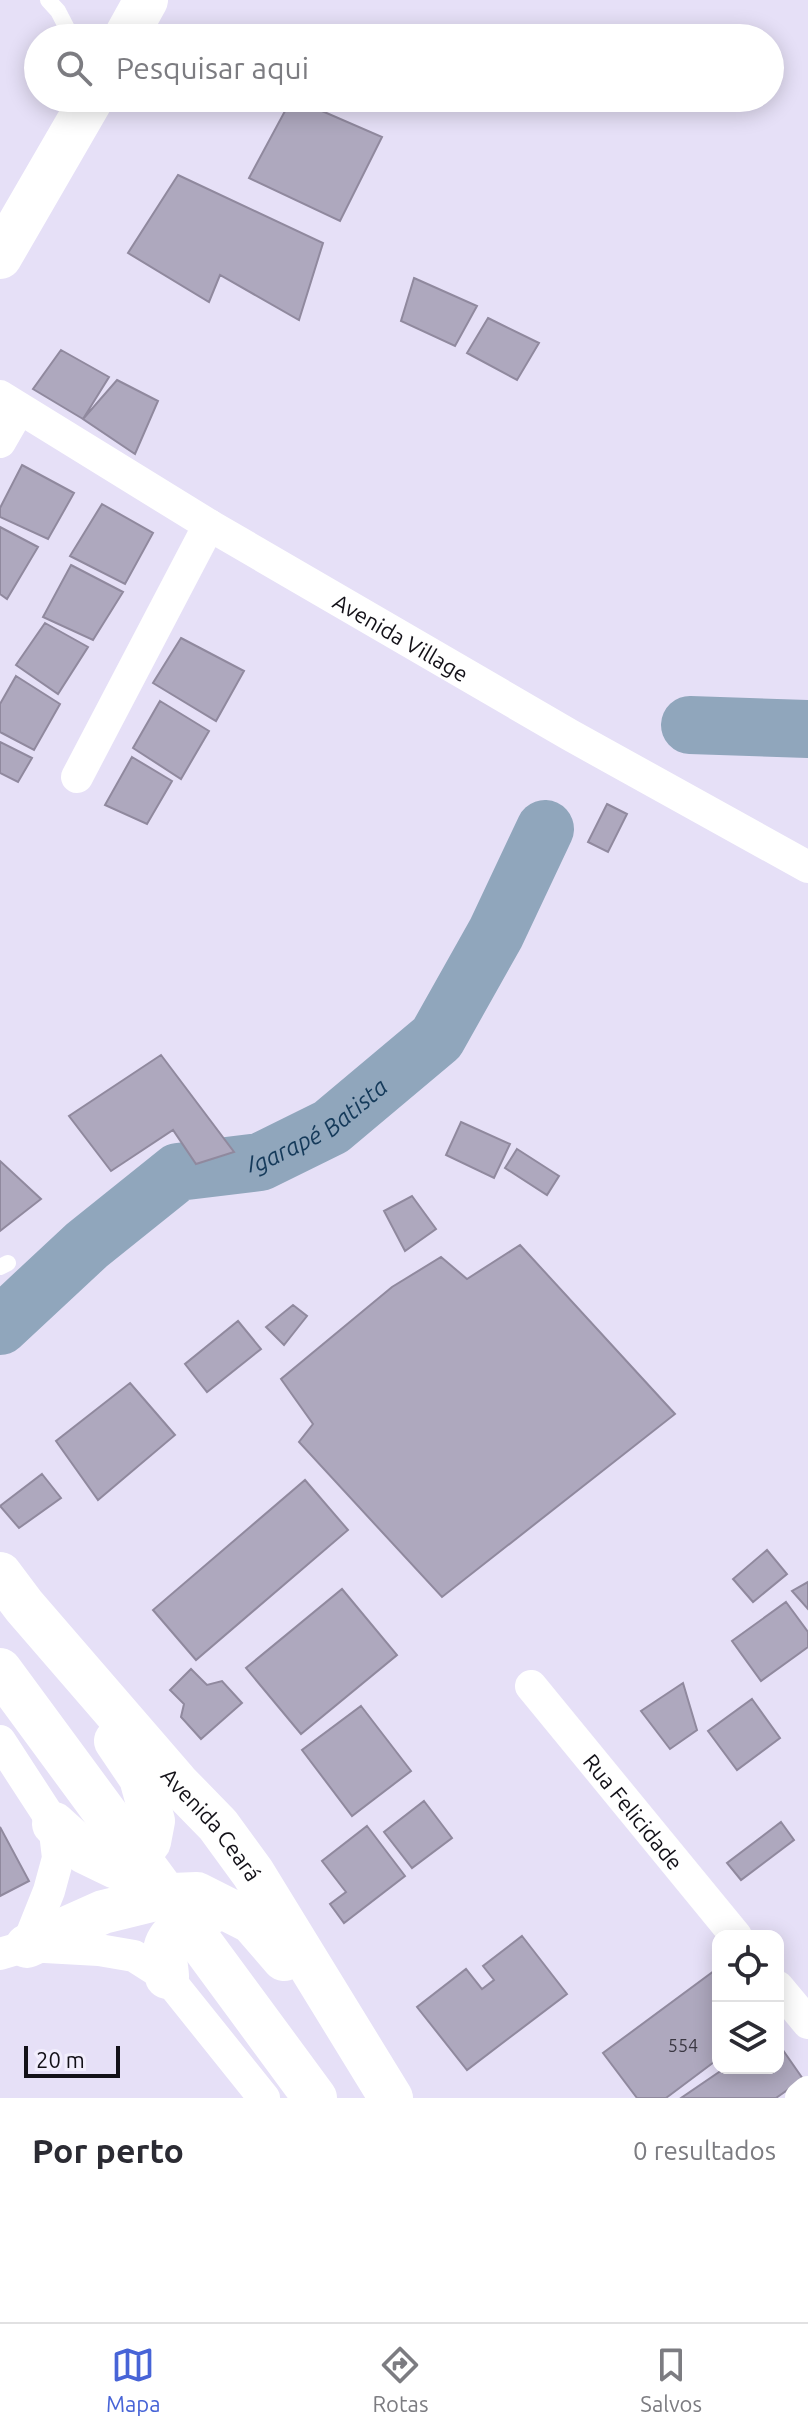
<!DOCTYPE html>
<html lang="pt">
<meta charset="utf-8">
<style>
body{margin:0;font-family:Ubuntu,sans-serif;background:#f2f2f3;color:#2b2b33}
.controls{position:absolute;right:24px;bottom:24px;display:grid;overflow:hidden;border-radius:16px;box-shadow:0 4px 20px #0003}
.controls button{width:72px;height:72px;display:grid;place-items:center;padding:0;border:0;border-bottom:2px solid #e1e1e2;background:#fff;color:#2b2b33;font:40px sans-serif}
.scale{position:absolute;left:24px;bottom:20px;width:96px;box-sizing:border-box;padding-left:8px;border:4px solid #131118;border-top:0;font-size:22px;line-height:28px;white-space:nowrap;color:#131118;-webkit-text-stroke:6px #f2eefd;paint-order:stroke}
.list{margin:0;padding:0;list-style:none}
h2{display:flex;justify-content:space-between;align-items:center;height:104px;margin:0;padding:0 32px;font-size:34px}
h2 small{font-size:26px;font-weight:400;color:#7c7c81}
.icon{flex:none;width:44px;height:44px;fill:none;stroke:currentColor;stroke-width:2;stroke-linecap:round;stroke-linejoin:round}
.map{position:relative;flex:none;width:808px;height:2098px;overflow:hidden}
.search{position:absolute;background:#fff;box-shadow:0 4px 20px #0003;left:24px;right:24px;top:24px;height:88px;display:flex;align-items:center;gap:20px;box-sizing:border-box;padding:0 28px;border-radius:44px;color:#7c7c81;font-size:30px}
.sheet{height:224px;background:#fff}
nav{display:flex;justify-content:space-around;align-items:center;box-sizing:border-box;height:112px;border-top:2px solid #e1e1e2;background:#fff;font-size:22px;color:#7c7c81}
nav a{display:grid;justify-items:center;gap:4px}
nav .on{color:#4764d7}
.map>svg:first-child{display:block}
</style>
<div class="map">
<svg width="808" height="2098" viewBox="0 0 808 2098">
<rect width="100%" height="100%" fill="#e6e0f7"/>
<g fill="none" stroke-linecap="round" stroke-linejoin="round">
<g stroke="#90a6bc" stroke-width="58">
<path d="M 690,725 L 808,729"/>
<path id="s1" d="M 0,1326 L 87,1245 L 178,1172 L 260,1162 L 331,1127 L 437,1038 L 496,933 L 545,829"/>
</g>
</g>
<path fill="#aea8be" stroke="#90899e" stroke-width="2" d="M 292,98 L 382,137 L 340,221 L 249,178 Z
M 178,175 L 323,243 L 299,320 L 220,275 L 209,302 L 128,253 Z
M 414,278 L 477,306 L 455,346 L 401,321 Z
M 488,318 L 539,343 L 517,380 L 467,353 Z
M 61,350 L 109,377 L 83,419 L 33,389 Z
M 117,380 L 158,401 L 135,454 L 83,419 Z
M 22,465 L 74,493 L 48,539 L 0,517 L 0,508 Z
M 102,504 L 153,533 L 125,584 L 70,556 Z
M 0,527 L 38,547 L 7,599 L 0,594 Z
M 71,565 L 123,592 L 93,640 L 43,617 Z
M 45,623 L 88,647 L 58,694 L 16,665 Z
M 181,638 L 244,671 L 216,721 L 153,683 Z
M 16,676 L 60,704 L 34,750 L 0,732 L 0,704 Z
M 160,701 L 209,731 L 181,779 L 133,748 Z
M 0,742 L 32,758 L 18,782 L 0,773 Z
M 132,757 L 172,781 L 147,824 L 105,805 Z
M 607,804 L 627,814 L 608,852 L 588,842 Z
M 161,1055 L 234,1152 L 196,1164 L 173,1130 L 111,1171 L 69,1116 Z
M 461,1122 L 510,1144 L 494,1178 L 446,1155 Z
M 517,1149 L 559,1176 L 547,1195 L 505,1168 Z
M 0,1161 L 41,1199 L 0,1231 Z
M 412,1196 L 436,1229 L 405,1251 L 384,1211 Z
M 520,1245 L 675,1414 L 442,1597 L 299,1442 L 313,1424 L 281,1379 L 392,1287 L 441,1257 L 467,1279 Z
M 293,1305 L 307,1316 L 284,1345 L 266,1327 Z
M 238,1321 L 261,1349 L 207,1392 L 185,1364 Z
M 130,1383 L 175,1435 L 98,1500 L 56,1441 Z
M 42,1474 L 61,1498 L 19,1528 L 0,1506 Z
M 305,1480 L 348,1530 L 196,1660 L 153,1610 Z
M 767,1550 L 787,1574 L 753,1602 L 733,1579 Z
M 808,1582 L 808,1609 L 792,1591 Z
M 342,1589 L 397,1655 L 301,1734 L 246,1668 Z
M 786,1602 L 808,1632 L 808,1647 L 761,1681 L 732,1641 Z
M 191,1669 L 207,1685 L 222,1681 L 242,1703 L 201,1739 L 181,1717 L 184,1704 L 170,1690 Z
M 683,1683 L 697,1730 L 670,1749 L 641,1711 Z
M 752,1699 L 780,1738 L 737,1770 L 708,1731 Z
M 361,1706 L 411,1771 L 352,1816 L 302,1750 Z
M 424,1801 L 452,1838 L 412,1868 L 384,1832 Z
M 781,1822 L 794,1840 L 741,1880 L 727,1863 Z
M 367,1826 L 405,1876 L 344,1923 L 330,1904 L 346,1892 L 322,1861 Z
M 0,1827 L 29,1881 L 0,1896 Z
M 522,1936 L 567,1994 L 467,2070 L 417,2007 L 466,1969 L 482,1989 L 494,1980 L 483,1966 Z
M 718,1968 L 718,2059 L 666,2098 L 637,2098 L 603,2053 Z
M 778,2043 L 803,2079 L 776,2098 L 681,2098 L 725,2068 L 778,2068 Z"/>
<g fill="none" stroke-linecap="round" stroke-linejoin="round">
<path stroke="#fff" stroke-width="16" d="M 48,0 L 58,11 L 72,38
M 0,1267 L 8,1263"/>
<g stroke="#fff" stroke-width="32">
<path id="s2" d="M 0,396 L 209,525 L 570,735 L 808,867"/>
<path d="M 0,442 L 19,409"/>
<path d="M 77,777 L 209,525"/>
<path id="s3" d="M 531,1686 L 736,1936"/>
<path d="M 0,1741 L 54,1824 L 58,1858 L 49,1891 L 27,1946"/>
<path d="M 0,1954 L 27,1946 L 99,1950 L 134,1956 L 167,1977 L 264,2098"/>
<path d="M 778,1987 L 808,2023"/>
<path d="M 801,2098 L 808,2092"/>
</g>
<path stroke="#fff" stroke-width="44" d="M 125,38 L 146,0
M 0,257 L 92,98"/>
<g stroke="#fff" stroke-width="44">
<path id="s4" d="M 0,1574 L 24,1606 L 177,1783 L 218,1825 L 253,1873 L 391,2098"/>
<path d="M 0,1670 L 315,2098"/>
<path d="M 54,1824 L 85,1852 L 116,1867 L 133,1860 L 149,1842 L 153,1821 L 141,1778 L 116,1741"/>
<path d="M 27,1946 L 103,1912 L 172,1895 L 197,1894 L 252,1922 L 284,1959"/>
<path d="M 167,1977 C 167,1969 164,1959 165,1951 C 167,1930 197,1919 213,1911"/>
</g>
</g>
<g text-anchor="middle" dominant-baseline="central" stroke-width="6" stroke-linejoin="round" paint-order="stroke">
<g font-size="18" fill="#3a3742">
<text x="683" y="2045">554</text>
</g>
<g font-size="22" fill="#131118" stroke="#f2eefd">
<text stroke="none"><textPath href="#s2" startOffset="468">Avenida Village</textPath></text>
<text stroke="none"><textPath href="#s3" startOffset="162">Rua Felicidade</textPath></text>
<text stroke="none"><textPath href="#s4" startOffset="328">Avenida Ceará</textPath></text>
</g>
<g font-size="24" font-style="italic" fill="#153a5a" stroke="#f2eefd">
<text stroke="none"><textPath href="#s1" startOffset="386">Igarapé Batista</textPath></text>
</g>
</g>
</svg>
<div class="controls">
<button><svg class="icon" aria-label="locate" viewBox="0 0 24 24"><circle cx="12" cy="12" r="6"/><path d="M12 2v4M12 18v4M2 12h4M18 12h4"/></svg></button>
<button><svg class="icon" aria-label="layers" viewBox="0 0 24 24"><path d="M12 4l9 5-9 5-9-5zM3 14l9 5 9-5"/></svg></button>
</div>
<div class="scale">20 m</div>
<div class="search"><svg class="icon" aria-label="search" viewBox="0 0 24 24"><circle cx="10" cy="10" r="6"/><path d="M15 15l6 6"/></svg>Pesquisar aqui</div>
</div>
<section class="sheet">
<h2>Por perto<small>0 resultados</small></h2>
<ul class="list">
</ul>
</section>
<nav>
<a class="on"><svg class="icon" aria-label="map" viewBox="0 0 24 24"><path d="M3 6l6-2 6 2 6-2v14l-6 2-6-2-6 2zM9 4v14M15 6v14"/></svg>Mapa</a>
<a><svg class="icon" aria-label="directions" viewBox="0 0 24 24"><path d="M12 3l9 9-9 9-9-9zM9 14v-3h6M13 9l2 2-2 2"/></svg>Rotas</a>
<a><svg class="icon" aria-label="saved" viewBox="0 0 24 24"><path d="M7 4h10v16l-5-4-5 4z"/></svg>Salvos</a>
</nav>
